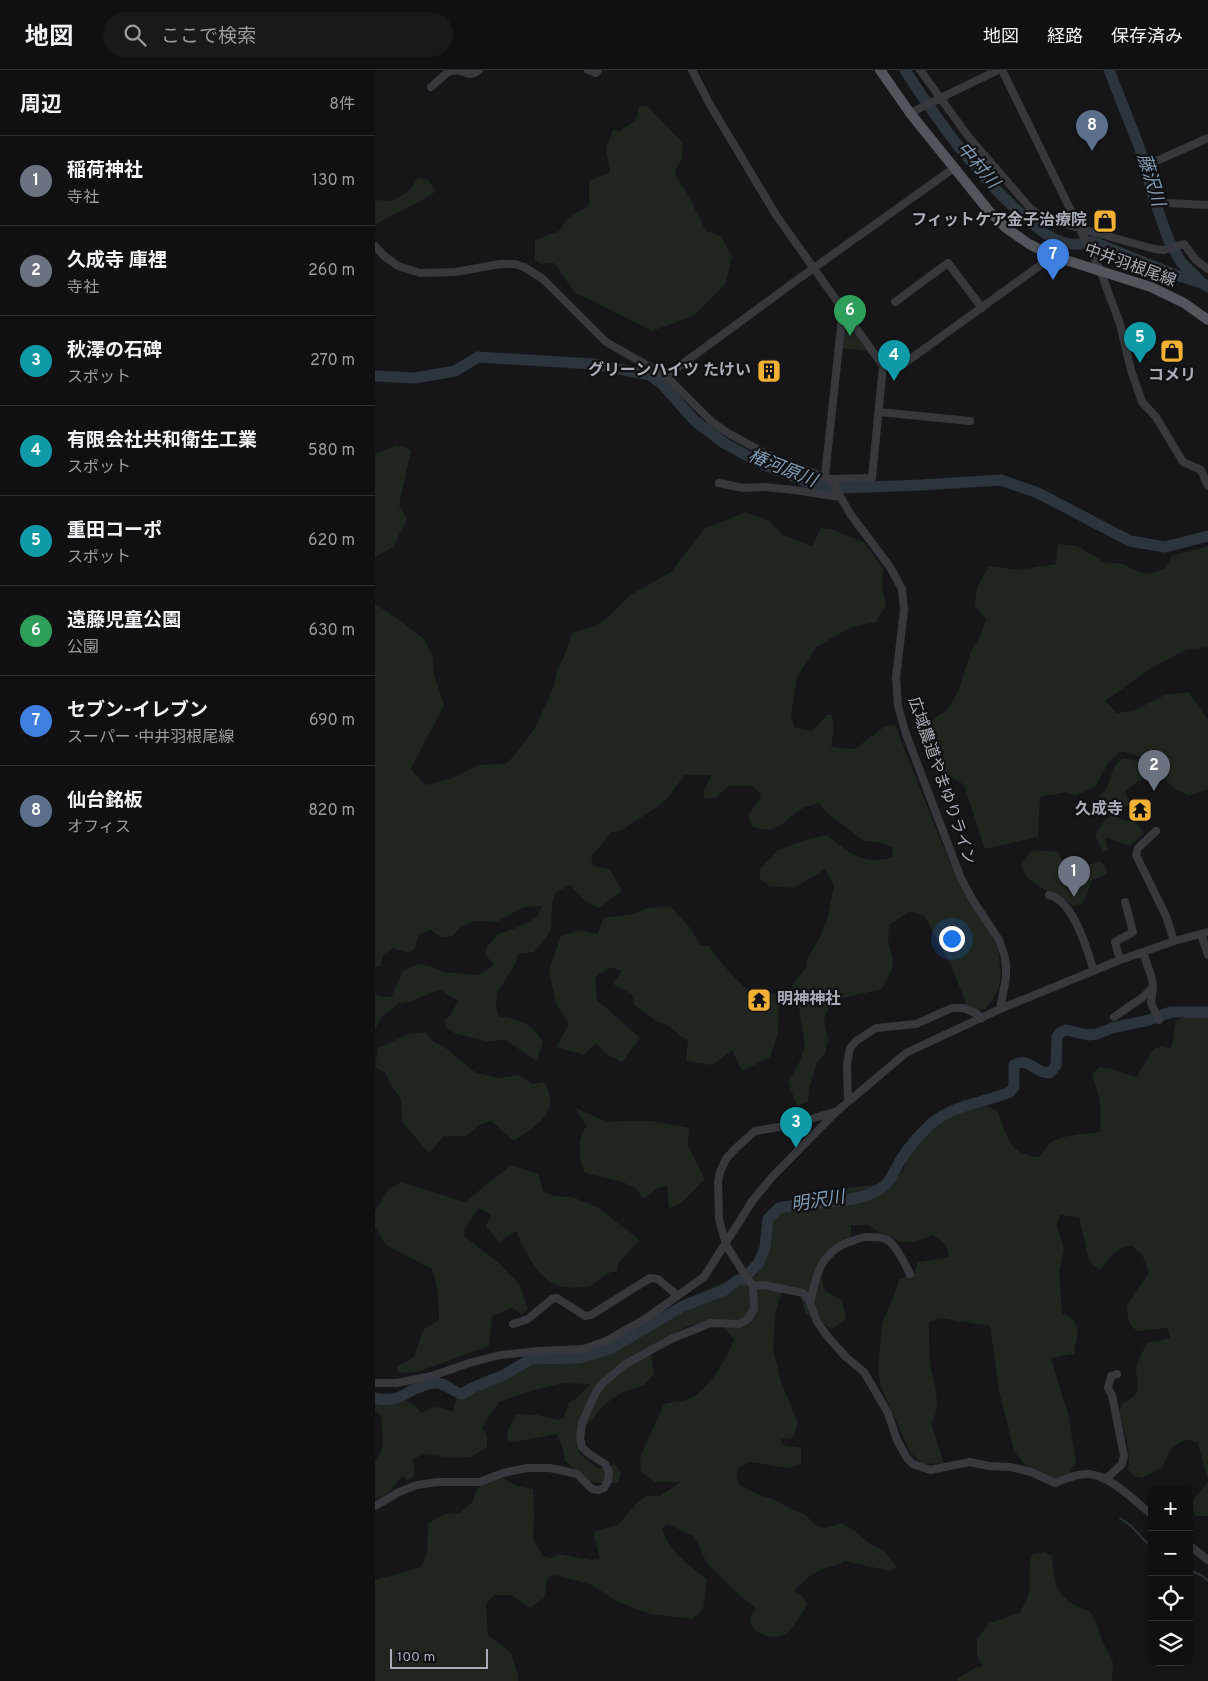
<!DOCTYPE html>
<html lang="ja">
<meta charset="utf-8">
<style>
body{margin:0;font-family:Overpass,"Noto Sans JP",sans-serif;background:#19191b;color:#f1f3f6}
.controls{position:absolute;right:15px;bottom:15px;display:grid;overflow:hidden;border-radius:10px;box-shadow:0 2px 8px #0003}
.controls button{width:45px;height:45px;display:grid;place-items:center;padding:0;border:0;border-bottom:1px solid #303032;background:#101012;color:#f1f3f6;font:25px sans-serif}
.scale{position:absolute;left:15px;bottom:12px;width:98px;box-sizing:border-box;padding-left:5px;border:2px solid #a8adb8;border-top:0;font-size:14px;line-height:18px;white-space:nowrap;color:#a8adb8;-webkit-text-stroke:4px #111113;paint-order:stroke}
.you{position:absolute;left:576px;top:868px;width:18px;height:18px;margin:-12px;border:4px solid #fff;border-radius:50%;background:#1a73e8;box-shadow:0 0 0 8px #1a73e833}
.badge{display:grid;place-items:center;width:32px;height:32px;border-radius:50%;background:#b45309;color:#fff;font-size:16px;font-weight:700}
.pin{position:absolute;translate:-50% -41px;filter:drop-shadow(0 1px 2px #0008)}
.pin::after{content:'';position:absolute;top:26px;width:18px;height:15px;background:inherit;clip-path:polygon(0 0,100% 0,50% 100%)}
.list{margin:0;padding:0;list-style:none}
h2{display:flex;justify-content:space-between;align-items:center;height:65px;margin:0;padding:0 20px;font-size:21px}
h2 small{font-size:16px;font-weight:400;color:#9c9d9f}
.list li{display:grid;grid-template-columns:32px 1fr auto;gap:15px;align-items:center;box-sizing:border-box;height:90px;padding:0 20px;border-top:1px solid #303032}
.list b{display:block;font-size:19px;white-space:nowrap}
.list p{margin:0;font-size:16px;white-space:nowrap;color:#9c9d9f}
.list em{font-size:16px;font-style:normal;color:#9c9d9f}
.icon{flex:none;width:28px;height:28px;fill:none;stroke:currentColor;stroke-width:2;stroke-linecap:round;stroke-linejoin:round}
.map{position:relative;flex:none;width:833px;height:1611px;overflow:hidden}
header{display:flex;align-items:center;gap:30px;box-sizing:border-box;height:70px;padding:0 25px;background:#101012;border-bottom:1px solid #303032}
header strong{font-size:24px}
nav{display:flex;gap:28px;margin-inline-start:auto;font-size:18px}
.search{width:350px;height:45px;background:#19191b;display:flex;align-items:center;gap:12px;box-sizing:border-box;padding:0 18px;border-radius:28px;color:#9c9d9f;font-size:19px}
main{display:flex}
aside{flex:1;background:#101012}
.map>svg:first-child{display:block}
</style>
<header>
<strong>地図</strong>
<div class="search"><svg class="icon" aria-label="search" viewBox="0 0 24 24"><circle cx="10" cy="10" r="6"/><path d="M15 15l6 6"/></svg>ここで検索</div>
<nav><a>地図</a><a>経路</a><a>保存済み</a></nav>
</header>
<main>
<aside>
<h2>周辺<small>8件</small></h2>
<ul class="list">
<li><span class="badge" style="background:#6b7280">1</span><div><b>稲荷神社</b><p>寺社</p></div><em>130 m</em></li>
<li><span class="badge" style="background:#6b7280">2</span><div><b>久成寺 庫裡</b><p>寺社</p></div><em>260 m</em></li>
<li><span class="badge" style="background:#0f9aa8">3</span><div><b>秋澤の石碑</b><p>スポット</p></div><em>270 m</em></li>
<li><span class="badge" style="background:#0f9aa8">4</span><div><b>有限会社共和衛生工業</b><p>スポット</p></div><em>580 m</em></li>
<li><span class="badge" style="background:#0f9aa8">5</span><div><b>重田コーポ</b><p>スポット</p></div><em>620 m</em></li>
<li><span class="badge" style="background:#2e9e5b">6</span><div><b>遠藤児童公園</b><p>公園</p></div><em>630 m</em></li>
<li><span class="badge" style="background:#3f7fe0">7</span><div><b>セブン-イレブン</b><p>スーパー · 中井羽根尾線</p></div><em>690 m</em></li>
<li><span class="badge" style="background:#5c6f8a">8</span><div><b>仙台銘板</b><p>オフィス</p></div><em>820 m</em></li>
</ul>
</aside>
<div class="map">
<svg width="833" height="1611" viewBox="0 0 833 1611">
<rect width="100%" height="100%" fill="#161618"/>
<path fill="#1e261f" d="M 264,36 L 272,36 L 308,73 L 307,89 L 300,100 L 302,109 L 312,123 L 331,161 L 346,166 L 357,186 L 351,213 L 318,246 L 277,261 L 218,231 L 201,224 L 179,193 L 166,194 L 160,190 L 160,170 L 184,161 L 193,148 L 214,136 L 214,111 L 235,102 L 231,78 L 238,60 L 245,61 L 261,50 Z
M 43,108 L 53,110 L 61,121 C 43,135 20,142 0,155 L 0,130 L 17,131 L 34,121 Z
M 473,252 L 492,281 L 466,278 L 468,254 Z
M 22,375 L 36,380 L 24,435 L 32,449 L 18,477 L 0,487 L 0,384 Z
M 371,442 L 394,451 L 408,465 L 437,476 L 446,458 L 456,459 L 490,473 L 508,499 L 507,517 L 511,535 L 501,552 L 477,557 L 441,577 L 422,607 L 416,645 L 420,658 L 437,661 L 452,645 L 457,645 L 459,661 L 456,676 L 464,678 L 480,679 L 510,656 L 520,655 L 574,791 L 623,878 L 626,905 L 624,918 L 618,929 L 610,939 L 601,941 L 592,935 L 577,898 L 553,852 L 548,845 L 535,841 L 514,855 L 513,870 L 518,890 L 517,899 L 507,919 L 460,930 L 454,936 L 449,949 L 453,970 L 450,984 L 442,992 L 434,1019 L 433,1032 L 422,1036 L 413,1012 L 424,993 L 430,976 L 424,938 L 417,916 L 431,897 L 432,889 L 445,867 L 452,850 L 459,816 L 450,799 L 419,818 L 395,816 L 385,809 L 385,799 L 403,780 L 436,768 L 452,765 C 473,783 490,796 517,787 L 518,778 L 507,773 L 489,771 L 451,742 L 444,733 C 438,735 430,736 425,740 C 407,752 401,767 377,756 L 373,745 L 385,729 L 386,724 L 377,716 L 354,716 L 340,728 L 329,728 L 329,720 L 337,705 L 310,705 L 294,726 L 285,735 L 245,761 L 236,762 L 226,776 L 216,785 L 218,796 L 235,799 L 247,821 L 223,838 L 210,831 L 195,815 L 181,822 L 177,834 L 176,861 L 159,882 L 143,884 L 140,895 L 122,923 L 121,936 L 124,946 C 145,951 156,952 168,972 L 161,991 L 131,970 L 111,971 L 81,964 L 72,958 L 69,951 L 75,946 L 83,931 L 66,920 C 53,923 36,933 24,933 L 7,947 L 0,959 L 0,923 L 3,926 L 16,927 L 28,901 L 43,894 L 55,896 L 69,902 L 103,905 L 119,895 L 110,884 L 112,877 L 123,864 L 141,858 L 162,847 L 167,836 L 149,837 L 121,852 L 100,851 L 85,858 L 77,866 L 66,867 L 56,860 L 44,864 L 40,878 L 34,883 L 18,878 L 8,885 L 5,896 L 0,896 L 0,534 L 26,551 L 49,569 L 58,588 L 59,604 L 69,635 L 36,699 L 50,715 L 78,708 L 103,695 L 130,694 L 138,687 L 160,658 L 179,616 L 182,599 L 189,587 L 197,563 L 220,556 L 233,547 L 254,526 L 296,502 L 329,459 Z
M 683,474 L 702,476 L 729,492 L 748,494 L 762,501 L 774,504 L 791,498 L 797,486 L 833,476 L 833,577 L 810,580 L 775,599 L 730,631 L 742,643 L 758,641 L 790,625 L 814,622 L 833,650 L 833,719 L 814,726 L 800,719 L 781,702 L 776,694 L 761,685 L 746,681 L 732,694 L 720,717 L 700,726 L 692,722 L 665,727 L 663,767 L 610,779 L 589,715 L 569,702 L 561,694 L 554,678 L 554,665 L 555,655 L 560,648 L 571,641 L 583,622 L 596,581 L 605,567 L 611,549 L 600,536 L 602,518 L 614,496 L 642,500 L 681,494 Z
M 747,689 C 762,689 768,690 772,705 L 750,721 L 755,735 L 749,737 L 750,740 L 742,744 L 743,748 L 762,753 L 769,763 L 755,776 L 730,767 L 733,780 L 728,782 L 720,765 L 729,751 L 736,746 L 723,727 C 741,715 729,702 747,689 Z
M 657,780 L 683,782 L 694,803 L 725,791 L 731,797 L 732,804 L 717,810 L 710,829 L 706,835 L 698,836 C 684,824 666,820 654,809 C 650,806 648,800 646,795 Z
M 295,836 L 316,859 L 326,876 L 334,876 C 347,895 361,910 379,925 L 404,924 L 403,963 L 395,987 L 367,1001 L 357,980 L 337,995 L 311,991 L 313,970 L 305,966 L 294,956 L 283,952 L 259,935 L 257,924 L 238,914 L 247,901 L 236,897 L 220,907 L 222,930 L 265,968 L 247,992 L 231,984 L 221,973 L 209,985 L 181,977 L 194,954 L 181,934 L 174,900 L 186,866 L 205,860 L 223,864 L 228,848 L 257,844 L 273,838 Z
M 810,947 L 833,947 L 833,1410 L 823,1373 L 811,1369 L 797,1378 L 787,1397 L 768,1408 L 758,1406 L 753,1399 L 754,1389 L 752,1371 L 744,1343 L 747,1334 L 759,1326 L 763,1319 L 761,1301 L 762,1293 L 772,1273 L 795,1268 L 793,1258 L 762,1261 L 756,1256 L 753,1248 L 752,1235 L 774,1203 L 767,1184 L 757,1176 C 740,1177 735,1188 725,1200 L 714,1191 L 704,1147 L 685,1145 L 682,1156 L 689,1180 L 684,1202 L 687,1243 C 709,1253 702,1263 699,1284 L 676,1288 L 689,1332 L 693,1343 L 701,1391 L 692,1408 L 670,1409 L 649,1394 L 639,1381 L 624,1321 L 615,1256 L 564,1248 L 554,1252 C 554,1265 554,1278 555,1292 C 557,1310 569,1336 556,1353 L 569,1393 L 547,1394 L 535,1382 L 507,1319 L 503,1303 L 507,1253 L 519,1226 L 524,1210 L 540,1202 L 543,1192 L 573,1187 C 574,1175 567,1171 558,1165 L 539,1172 L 526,1172 L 503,1162 L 493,1155 L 476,1155 L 476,1168 L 469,1169 L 443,1193 L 450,1221 L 467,1230 L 471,1249 L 457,1259 L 431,1244 L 424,1222 L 413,1215 L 405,1226 L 400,1245 L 398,1278 L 406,1312 L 423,1353 L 418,1368 L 406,1369 L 408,1375 L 426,1378 L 426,1394 L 412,1398 L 374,1392 L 363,1398 L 361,1408 L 365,1415 L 387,1426 L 398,1429 L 418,1440 L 429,1444 L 443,1457 L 452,1458 L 466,1453 L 479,1460 L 492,1472 L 510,1482 L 522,1497 L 515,1501 L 470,1491 C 463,1496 455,1496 448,1499 C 438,1503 425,1513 419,1521 L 428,1526 L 432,1535 C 426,1544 421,1554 414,1561 C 404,1571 382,1567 376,1554 C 375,1554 375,1547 375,1547 L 381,1539 L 362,1523 L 331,1492 L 324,1475 L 318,1466 L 293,1454 L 287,1458 C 292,1480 315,1496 332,1509 L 328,1539 L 318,1549 L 276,1544 L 243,1532 L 217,1515 L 180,1505 L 173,1507 L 169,1528 L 155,1538 L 136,1525 L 119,1525 L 111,1534 L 113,1565 L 136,1583 L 143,1605 L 143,1611 L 0,1611 L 0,1510 L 46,1497 L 52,1483 L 53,1454 L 69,1444 L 85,1443 L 97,1432 L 102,1420 L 118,1402 L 142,1416 L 158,1419 L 159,1443 L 158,1469 L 168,1486 L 177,1488 L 183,1484 L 217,1490 L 225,1489 L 218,1462 L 243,1455 L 261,1434 L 271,1426 L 285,1426 L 306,1412 L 280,1412 L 266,1402 L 265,1387 L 289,1334 C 297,1332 305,1332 313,1329 C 333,1322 351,1289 359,1270 C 337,1235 301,1262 275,1277 L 279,1304 L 269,1315 L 246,1323 L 230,1334 L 211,1356 L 204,1383 L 222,1398 L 240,1394 L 246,1403 L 243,1413 L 224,1413 L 213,1411 L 189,1390 L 189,1382 L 182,1364 L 140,1372 L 132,1370 L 133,1359 L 142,1344 L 162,1345 L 184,1350 L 189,1347 L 194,1332 L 201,1329 L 215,1314 L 189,1313 L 156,1321 L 124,1332 L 107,1357 L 112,1366 L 112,1377 L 96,1387 L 80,1388 L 49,1384 L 38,1389 L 40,1405 L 32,1411 L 28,1405 C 20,1416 13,1425 0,1429 L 0,1392 L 6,1382 L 8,1371 L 6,1346 L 0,1341 L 0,1323 L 18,1324 L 40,1336 L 47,1343 C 60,1334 64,1337 78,1342 L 81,1329 L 87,1317 L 115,1304 L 132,1300 L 156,1286 L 205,1283 L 231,1275 L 284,1246 L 318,1226 L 362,1206 L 382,1205 C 385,1194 395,1154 401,1146 C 422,1121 486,1116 517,1113 L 529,1100 L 536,1069 L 558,1047 L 589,1029 L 612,1036 L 623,1042 C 633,1068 633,1084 664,1087 C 668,1083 670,1078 674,1074 C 682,1065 712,1064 725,1062 C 727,1038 725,1027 717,1004 L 724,997 L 737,999 L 761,1007 L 779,979 L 787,976 L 796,979 C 799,969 798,960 801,951 Z
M 50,962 L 59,972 L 72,979 L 101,1003 L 124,1008 L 144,1005 L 157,1014 L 169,1012 C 187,1044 162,1054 139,1071 L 116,1051 L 104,1055 L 91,1066 L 69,1066 L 54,1083 L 27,1052 L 26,1029 L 15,1014 L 11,1003 L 0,997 L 3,978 L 34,964 Z
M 200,1038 L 233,1052 L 246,1051 L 278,1051 L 314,1058 L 313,1075 L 330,1109 L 305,1134 L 294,1138 L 292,1116 L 283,1118 L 268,1129 L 260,1117 L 247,1112 L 210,1103 C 203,1090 202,1068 212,1056 Z
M 136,1095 L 164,1104 L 168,1122 L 180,1126 L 197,1127 L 222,1137 L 265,1170 L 243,1193 L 242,1201 C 231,1201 225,1211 215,1216 C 212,1217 208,1217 204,1217 C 169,1223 153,1189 141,1161 L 124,1172 L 111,1157 L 116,1145 L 104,1138 L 90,1158 L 89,1166 L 123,1192 L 145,1215 L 153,1240 L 147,1244 L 137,1238 L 117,1246 L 114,1276 L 42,1302 L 22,1303 L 22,1297 L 39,1287 L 48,1260 L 64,1250 C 64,1233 63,1215 57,1199 L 11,1175 L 0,1157 L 0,1141 L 14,1119 L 26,1112 L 90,1132 Z
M 833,1411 L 833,1446 L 821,1446 L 814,1436 Z
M 669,1482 L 677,1486 C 678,1495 679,1506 681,1514 C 686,1529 701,1537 715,1541 L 722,1555 L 728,1573 L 737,1589 L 738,1594 L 737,1611 L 582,1611 L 583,1608 L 600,1598 L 608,1596 L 602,1586 L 602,1569 L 614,1553 L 645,1543 C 648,1536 653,1528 654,1521 C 656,1506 652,1500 657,1485 Z"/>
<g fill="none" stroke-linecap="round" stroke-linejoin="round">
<path stroke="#2c353c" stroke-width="2" d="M 745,1448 L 755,1455 L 777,1478
M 814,1500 L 828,1506 L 833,1511"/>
<path stroke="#2c353c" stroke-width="11" d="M 530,0 C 565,54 602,106 651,148 C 661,157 673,167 686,172 C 690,173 700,175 705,174 C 710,173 713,171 719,172 L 798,204 L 827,213 L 833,217
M 734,0 L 765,79 L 778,126 L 794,171 L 806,192 L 826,212
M 0,306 L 40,308 L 80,301 L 103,287 L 218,294 L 275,305 L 287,314 L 320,351 L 349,373 L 387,394 L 435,413 L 467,418 L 546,415 L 626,410 L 663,423 L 755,471 L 790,477 L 833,466
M 0,1328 C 28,1335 33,1316 59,1313 C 72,1312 76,1322 87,1324 L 97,1318 L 129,1305 L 156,1289 L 204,1288 L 235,1279 L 308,1236 L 350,1220 L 363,1210 L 367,1210 L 383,1194 L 390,1178 L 393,1149 L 404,1138 C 432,1132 469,1134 495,1124 C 517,1115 516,1105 527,1088 C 535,1075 546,1063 557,1053 C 580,1034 609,1033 635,1022 L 639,1017 L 639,995 C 654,986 658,1003 675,1003 L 681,995 L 682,967 L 686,962 L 691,960 L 713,965 L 722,964 L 737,958 L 774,950 L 796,942 L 833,942"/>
<path stroke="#37383d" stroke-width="8" d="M 82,0 C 91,3 96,7 104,0
M 213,0 L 221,3 L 223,0
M 317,0 L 334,33 L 401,145 L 508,296 L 497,408 L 455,409
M 545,0 L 593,66 L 655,138 L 668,148 L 779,179 L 789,180 L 809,174 L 821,190 L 833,199
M 627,0 L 725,200 L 745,254 L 756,300 L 767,332 L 781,347 L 808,392 L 826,400 L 833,416
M 56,17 L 73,2 L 81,0
M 535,43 L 623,0
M 779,92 L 833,68
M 792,133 L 833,135
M 0,176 L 9,186 L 23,196 L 45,203 L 80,202 L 125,194 L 140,194 L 149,197 L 168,209 L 231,272 L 291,306 L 337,352 L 353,363 L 403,390 L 455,409 L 476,445 L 515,497 L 527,519 L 529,540 L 521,608 L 523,636 L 531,664 L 585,806 L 597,829 L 624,870 L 629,884 L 631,895 L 631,908 L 625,939
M 520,232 L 573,193 L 607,238
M 508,296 L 527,295 L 678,186
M 291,306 L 422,210 L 579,98
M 504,342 L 595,351
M 450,406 L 468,238
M 344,413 L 368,418 L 389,417 L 419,420 L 465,427
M 781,761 L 763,778 L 761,785 L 791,846 L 799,871
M 674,825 C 699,831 712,880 719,901
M 826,864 L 833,885
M 768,882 L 777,909 L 778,917 L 776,933 L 784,950
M 745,890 L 740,872 L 758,862 L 750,832
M 739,947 L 768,927 L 778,917
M 473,1031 L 472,994 L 475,978 L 481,971 L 501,958 L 541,954 L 577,938 L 589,938 L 602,944 L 607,948
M 378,1216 L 389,1215 L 428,1223 L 434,1230 L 442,1252 L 453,1267 L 471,1287 L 489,1302 L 513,1343 L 522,1370 L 532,1388 L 538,1394 L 555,1400 L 595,1392 L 614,1396 L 635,1397 L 656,1402 L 680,1413 C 690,1409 703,1403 714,1404 C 736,1406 760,1431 777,1445
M 435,1233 C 441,1207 444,1185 471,1173 C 478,1171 485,1167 493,1167 C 501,1167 509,1167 515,1172 C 524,1180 530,1194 535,1204
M 138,1254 L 153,1249 L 177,1229 L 182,1228 L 210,1246 L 216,1245 L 275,1208 L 283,1209 L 303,1226
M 0,1313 L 22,1313 L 57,1306 L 94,1293 L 125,1285 L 163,1281 L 208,1279 L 231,1271 L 270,1249 L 329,1207 L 378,1130 L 398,1106 L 461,1042 L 531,983 L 625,939 L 745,890 L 799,871 L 833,862
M 731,1409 L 747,1394 L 749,1386 L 737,1325 L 733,1318 L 736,1306 L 742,1304
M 0,1436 L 24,1422 L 42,1415 L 63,1412 L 105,1412 L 128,1403 L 152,1398 L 174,1398 L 185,1400 L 202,1404 L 217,1419 L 223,1420 L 229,1418 L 233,1411 L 234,1402 L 230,1394 L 213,1383 L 207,1377 L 205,1368 L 207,1353 L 221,1322 L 227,1314 L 249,1295 L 296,1269 L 336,1253 L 364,1254 L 373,1249 L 379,1239 L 378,1216 L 370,1205 L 351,1175 L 344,1149 L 343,1112 L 345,1102 L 351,1089 L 360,1079 L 380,1061 L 416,1055 L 459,1042
M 814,1475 L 833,1490"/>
<path stroke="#53555c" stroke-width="10" d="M 505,0 L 535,43 L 614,141 L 631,158 L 654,174 L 678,186 L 776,217 L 809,233 L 833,250"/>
</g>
<defs>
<g id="shop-square" transform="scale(1.25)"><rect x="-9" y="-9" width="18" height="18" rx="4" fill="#f2b134" stroke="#111113"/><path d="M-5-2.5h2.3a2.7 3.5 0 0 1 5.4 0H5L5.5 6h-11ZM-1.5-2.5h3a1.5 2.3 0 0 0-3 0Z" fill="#111"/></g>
<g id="building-square" transform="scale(1.25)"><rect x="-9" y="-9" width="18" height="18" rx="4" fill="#f2b134" stroke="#111113"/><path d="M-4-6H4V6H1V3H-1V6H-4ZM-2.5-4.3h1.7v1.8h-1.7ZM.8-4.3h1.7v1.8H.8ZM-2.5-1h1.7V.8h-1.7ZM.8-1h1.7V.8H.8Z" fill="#111"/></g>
<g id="temple-square" transform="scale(1.25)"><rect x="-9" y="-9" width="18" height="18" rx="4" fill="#f2b134" stroke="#111113"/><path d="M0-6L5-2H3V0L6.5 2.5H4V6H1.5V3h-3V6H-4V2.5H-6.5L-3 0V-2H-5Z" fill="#111"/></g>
</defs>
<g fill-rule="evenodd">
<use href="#shop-square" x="730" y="151"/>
<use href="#shop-square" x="797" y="281"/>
<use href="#building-square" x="394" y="301"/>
<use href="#temple-square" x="765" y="740"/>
<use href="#temple-square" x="384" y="930"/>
</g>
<g text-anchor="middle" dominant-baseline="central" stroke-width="4.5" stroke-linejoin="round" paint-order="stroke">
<g font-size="16" font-weight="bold" fill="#a8adb8" stroke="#111113" text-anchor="end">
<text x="712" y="151">フィットケア金子治療院</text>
<text x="376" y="301">グリーンハイツ たけい</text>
<text x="797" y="306" text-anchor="middle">コメリ</text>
<text x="748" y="740">久成寺</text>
<text x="402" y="930" text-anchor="start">明神神社</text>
</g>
<g font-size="16" fill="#a8adb8" stroke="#111113">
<text transform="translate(755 196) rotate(20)">中井羽根尾線</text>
<text transform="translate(566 711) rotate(71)">広域農道やまゆりライン</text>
</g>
<g font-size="18" font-style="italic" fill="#7f9bb3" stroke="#111113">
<text transform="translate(602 96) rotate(49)">中村川</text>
<text transform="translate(775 110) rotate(73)">藤沢川</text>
<text transform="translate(407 399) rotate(22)">椿河原川</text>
<text transform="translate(443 1132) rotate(-9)">明沢川</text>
</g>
</g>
</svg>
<div class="controls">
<button>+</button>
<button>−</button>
<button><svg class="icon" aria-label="locate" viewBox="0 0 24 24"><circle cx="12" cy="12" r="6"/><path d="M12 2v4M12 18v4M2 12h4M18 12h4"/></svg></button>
<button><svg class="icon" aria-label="layers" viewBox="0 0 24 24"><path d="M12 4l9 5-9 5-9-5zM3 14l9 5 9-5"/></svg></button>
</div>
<div class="scale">100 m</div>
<div class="you"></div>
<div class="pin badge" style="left:699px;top:827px;background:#6b7280">1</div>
<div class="pin badge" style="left:779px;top:721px;background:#6b7280">2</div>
<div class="pin badge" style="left:421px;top:1078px;background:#0f9aa8">3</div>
<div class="pin badge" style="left:519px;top:311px;background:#0f9aa8">4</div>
<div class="pin badge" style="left:765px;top:293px;background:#0f9aa8">5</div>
<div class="pin badge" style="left:475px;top:266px;background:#2e9e5b">6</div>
<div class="pin badge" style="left:678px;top:210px;background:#3f7fe0">7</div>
<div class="pin badge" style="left:717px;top:81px;background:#5c6f8a">8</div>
</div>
</main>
